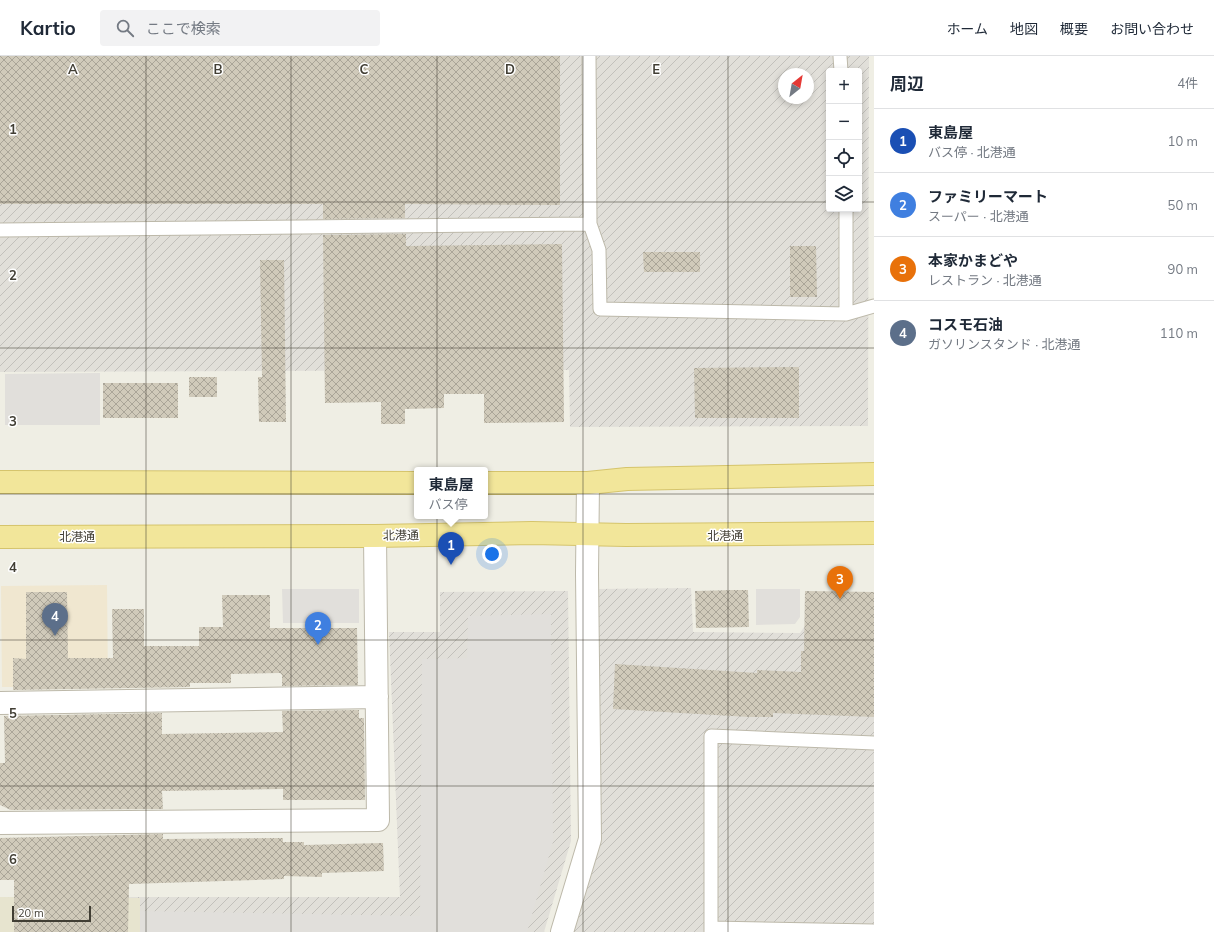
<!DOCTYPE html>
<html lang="ja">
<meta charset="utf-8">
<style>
body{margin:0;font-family:Mulish,"Noto Sans JP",sans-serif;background:#f2f2f3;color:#1f2937}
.controls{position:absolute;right:12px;top:12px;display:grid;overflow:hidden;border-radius:4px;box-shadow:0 2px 6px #0003}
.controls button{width:36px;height:36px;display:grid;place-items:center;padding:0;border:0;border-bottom:1px solid #e0e1e3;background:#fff;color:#1f2937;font:20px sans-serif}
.compass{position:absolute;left:778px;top:12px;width:36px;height:36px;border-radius:50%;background:#fff;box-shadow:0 2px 6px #0003;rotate:31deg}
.scale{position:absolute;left:12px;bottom:10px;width:79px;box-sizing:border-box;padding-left:4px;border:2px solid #413e34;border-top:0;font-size:11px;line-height:14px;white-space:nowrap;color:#413e34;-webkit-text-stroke:3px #fff;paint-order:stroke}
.you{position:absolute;left:492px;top:498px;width:14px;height:14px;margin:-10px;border:3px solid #fff;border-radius:50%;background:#1a73e8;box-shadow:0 0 0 6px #1a73e833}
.badge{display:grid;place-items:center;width:26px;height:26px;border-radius:50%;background:#e15f29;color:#fff;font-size:13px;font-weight:700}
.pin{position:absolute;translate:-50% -33px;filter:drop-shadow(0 1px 2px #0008)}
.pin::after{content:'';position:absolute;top:21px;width:14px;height:12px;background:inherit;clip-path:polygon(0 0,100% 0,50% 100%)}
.popup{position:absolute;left:414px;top:411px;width:74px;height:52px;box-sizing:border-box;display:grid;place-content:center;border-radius:4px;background:#fff;filter:drop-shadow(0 1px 3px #0005);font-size:13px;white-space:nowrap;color:#747a83}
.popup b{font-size:15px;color:#1f2937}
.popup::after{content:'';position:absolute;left:50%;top:100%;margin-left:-8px;border:8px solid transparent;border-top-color:#fff}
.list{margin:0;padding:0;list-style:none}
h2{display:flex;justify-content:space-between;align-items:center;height:52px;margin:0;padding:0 16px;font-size:17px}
h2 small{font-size:13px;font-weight:400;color:#747a83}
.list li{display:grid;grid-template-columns:26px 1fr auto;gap:12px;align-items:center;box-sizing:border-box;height:64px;padding:0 16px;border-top:1px solid #e0e1e3}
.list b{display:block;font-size:15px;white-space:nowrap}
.list p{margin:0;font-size:13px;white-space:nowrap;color:#747a83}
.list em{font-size:13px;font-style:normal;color:#747a83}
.icon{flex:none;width:22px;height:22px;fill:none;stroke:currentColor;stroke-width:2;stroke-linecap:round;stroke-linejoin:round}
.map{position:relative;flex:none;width:874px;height:876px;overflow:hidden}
header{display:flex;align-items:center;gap:24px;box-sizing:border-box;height:56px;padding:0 20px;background:#fff;border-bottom:1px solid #e0e1e3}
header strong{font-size:19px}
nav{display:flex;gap:22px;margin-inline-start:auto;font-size:14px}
.search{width:280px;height:36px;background:#f2f2f3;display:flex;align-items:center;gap:10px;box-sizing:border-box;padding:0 14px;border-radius:4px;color:#747a83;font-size:15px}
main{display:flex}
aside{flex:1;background:#fff}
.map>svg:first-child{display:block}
</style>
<header>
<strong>Kartio</strong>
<div class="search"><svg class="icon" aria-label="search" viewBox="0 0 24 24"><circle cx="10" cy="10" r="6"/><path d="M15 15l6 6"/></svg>ここで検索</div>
<nav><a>ホーム</a><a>地図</a><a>概要</a><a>お問い合わせ</a></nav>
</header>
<main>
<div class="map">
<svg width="874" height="876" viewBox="0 0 874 876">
<defs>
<pattern id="industrial-furrows" width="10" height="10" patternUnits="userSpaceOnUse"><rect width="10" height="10" fill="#e1dfd9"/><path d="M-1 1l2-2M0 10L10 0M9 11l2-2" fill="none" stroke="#c2c0bb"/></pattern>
<pattern id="building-cross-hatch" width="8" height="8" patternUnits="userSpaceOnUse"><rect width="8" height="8" fill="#d0caba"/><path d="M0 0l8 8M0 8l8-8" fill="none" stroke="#aaa598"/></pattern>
</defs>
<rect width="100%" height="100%" fill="#efeee4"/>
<path fill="#f0e7d0" d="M 107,529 L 108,631 L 2,631 L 1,530 Z"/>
<path fill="url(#industrial-furrows)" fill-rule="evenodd" d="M 0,0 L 869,0 L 868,370 L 570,371 L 569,314 L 0,316 ZM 829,15 L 859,15 L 859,153 L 829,153 ZM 784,18 L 808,18 L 808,42 L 784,42 Z
M 691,532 L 693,576 L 800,577 L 810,562 L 874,564 L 874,876 L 573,876 L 596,533 Z
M 568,535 L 571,785 L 544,876 L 0,876 L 0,841 L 400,841 L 389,576 L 440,576 L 440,536 Z"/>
<path fill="#e7e4cf" d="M 0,841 L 140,842 L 140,876 L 0,876 Z"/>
<path fill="#e1dfdb" d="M 100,317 L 100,369 L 5,369 L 5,318 Z
M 282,533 L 359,533 L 359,567 L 283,567 Z
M 756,533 L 800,533 L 800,561 L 795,568 L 756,569 Z
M 551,558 L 553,786 L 527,876 L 140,876 L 140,855 L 420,860 L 422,603 L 467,602 L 468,560 Z"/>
<path fill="url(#building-cross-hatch)" d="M 0,0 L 560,0 L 560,149 L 405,148 L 405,162 L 323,163 L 323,148 L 0,148 Z
M 406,178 L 406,190 L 562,188 L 564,366 L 484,367 L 484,338 L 444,338 L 444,352 L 405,353 L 405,368 L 381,368 L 381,346 L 325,347 L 323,179 Z
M 790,190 L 816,190 L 817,241 L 790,241 Z
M 643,196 L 700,196 L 700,216 L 644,216 Z
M 260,204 L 284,204 L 286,366 L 259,366 L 258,321 L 262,321 Z
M 799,311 L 799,362 L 695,362 L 694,312 Z
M 189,321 L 217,321 L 217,341 L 189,341 Z
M 103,327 L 178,327 L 178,362 L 103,362 Z
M 733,534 L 748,534 L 749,571 L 696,572 L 695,535 Z
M 805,535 L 874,536 L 874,661 L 773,657 L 773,661 L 749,661 L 613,653 L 615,608 L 757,617 L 757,614 L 801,616 L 801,595 L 804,595 Z
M 26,536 L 67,536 L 68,602 L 113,602 L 112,553 L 144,553 L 144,590 L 199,590 L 199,571 L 223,571 L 222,539 L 270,539 L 270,572 L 357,572 L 358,629 L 282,630 L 282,619 L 280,617 L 231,618 L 231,627 L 190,627 L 190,631 L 13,634 L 13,602 L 26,603 Z
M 359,654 L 359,662 L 364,662 L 365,744 L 283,744 L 283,733 L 162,735 L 163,753 L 11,754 L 0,749 L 0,707 L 5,707 L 4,660 L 162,657 L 162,678 L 283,676 L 282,655 Z
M 163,778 L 163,783 L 283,782 L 283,786 L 304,786 L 304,789 L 383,787 L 384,815 L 322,817 L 322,821 L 284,820 L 284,823 L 129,828 L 128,876 L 14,876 L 14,824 L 0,824 L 0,782 Z"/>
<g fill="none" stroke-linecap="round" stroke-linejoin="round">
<g stroke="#bdb9aa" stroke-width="15">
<path id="lane" d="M 589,0 L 590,168 L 599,194 L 600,253 L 846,258 L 874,250
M 840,0 L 841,15
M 846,153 L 846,258
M 0,174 L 590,168
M 711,872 L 874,875
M 711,876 L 711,680 L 874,687"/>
</g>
<g stroke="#bdb9aa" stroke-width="24">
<path id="street" d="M 0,647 L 377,641
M 0,767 L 378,764 L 375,480
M 562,876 L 590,783 L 587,518 L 588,427"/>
</g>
<g stroke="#d5c46c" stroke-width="24">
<path id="primary" d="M 0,426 L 417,427
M 485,427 L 588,427 L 627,423 L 874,418
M 0,481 L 375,480 L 532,477 L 626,479 L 874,477"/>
</g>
<use href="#lane" stroke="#fff" stroke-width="13"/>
<use href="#street" stroke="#fff" stroke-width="22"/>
<use href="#primary" stroke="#f2e69a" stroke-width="22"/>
</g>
<path fill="none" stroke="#413e34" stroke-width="1" stroke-opacity="0.55" d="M 146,0 L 146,876M 291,0 L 291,876M 437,0 L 437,876M 583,0 L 583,876M 728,0 L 728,876M 0,146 L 829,146M 859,146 L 874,146M 0,292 L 874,292M 0,438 L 874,438M 0,584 L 874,584M 0,730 L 874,730"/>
<g text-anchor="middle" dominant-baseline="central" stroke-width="3" stroke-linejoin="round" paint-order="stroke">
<g font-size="12" fill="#413e34" stroke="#fff">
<text transform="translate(401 479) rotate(-1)">北港通</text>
<text x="725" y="479">北港通</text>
<text x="77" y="480">北港通</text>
</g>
</g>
<g font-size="13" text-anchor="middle" font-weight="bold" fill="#413e34" stroke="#fff" stroke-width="3" stroke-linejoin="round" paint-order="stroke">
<text x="73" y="18">A</text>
<text x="218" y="18">B</text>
<text x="364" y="18">C</text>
<text x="510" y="18">D</text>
<text x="656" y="18">E</text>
<text x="13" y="78">1</text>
<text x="13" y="224">2</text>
<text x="13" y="370">3</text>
<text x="13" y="516">4</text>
<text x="13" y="662">5</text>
<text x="13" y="808">6</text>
</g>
</svg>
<div class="controls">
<button>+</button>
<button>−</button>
<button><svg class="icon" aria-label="locate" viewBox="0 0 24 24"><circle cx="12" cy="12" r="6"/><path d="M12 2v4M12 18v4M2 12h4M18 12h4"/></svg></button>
<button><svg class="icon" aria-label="layers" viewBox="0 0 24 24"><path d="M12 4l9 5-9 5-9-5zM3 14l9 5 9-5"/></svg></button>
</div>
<svg class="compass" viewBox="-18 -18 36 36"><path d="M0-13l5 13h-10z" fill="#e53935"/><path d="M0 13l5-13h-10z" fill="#747a83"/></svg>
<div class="scale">20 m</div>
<div class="you"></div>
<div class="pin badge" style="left:451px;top:509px;background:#1a4fb4">1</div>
<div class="popup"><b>東島屋</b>バス停</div>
<div class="pin badge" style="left:318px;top:589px;background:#3f7fe0">2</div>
<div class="pin badge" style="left:840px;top:543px;background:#e8710a">3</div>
<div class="pin badge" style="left:55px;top:580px;background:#5c6f8a">4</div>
</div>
<aside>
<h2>周辺<small>4件</small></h2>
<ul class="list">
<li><span class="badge" style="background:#1a4fb4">1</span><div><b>東島屋</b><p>バス停 · 北港通</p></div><em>10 m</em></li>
<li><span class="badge" style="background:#3f7fe0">2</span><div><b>ファミリーマート</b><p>スーパー · 北港通</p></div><em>50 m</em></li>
<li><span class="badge" style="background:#e8710a">3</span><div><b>本家かまどや</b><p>レストラン · 北港通</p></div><em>90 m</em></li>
<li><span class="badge" style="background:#5c6f8a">4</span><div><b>コスモ石油</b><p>ガソリンスタンド · 北港通</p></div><em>110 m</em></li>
</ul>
</aside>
</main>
